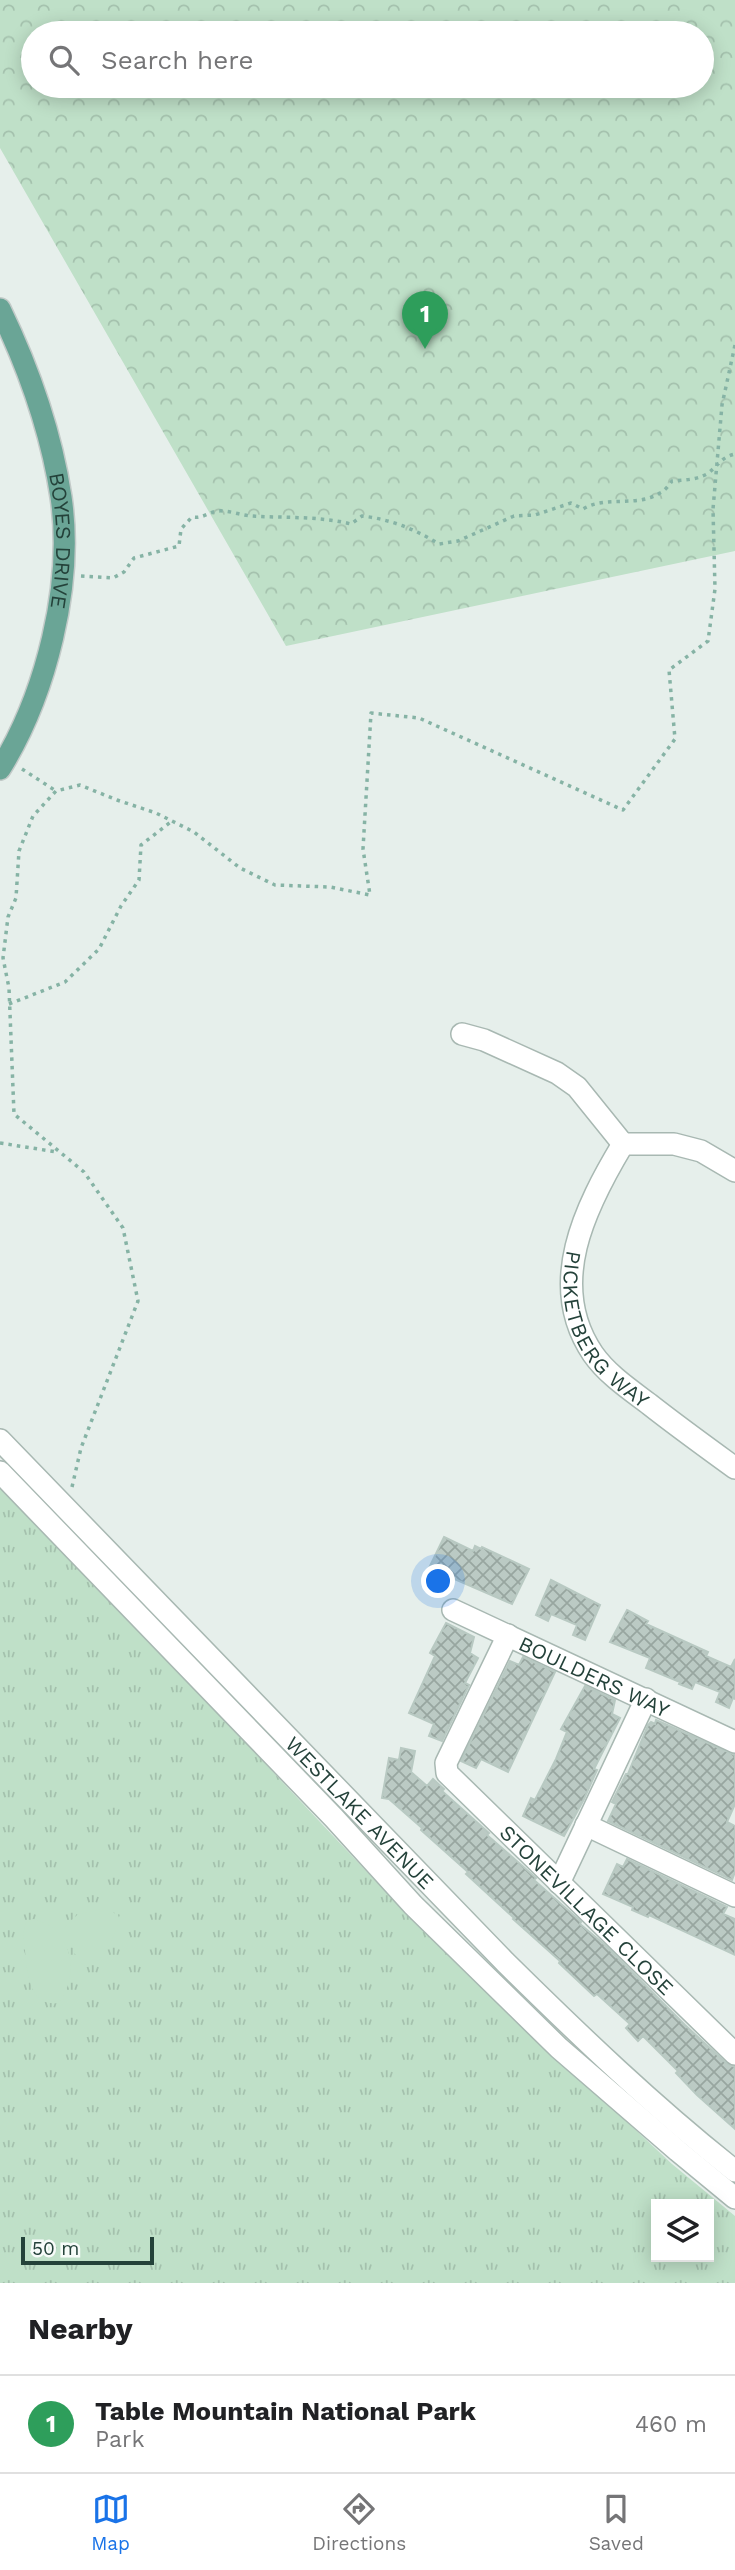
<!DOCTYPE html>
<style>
body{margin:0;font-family:"Work Sans",sans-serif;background:#f2f2f2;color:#202124}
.controls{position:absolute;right:21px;bottom:21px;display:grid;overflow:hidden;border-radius:0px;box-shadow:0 4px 18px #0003}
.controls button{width:63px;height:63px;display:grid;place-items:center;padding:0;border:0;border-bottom:2px solid #e0e0e0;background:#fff;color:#202124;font:35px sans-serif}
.scale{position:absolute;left:21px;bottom:18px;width:133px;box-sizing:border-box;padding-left:7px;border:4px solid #24423a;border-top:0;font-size:19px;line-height:24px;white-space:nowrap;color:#24423a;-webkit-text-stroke:5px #f7fbf9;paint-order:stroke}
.you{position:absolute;left:439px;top:1582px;width:24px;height:24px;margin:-18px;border:5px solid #fff;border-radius:50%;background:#1a73e8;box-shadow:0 0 0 10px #1a73e833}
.badge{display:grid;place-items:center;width:46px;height:46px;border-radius:50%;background:#1a73e8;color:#fff;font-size:23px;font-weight:700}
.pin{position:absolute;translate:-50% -58px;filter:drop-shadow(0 2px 4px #0008)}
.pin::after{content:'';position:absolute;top:37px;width:24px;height:21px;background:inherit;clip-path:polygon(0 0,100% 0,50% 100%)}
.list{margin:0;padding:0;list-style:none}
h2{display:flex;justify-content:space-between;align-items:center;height:91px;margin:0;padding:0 28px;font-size:30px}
h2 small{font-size:23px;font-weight:400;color:#757577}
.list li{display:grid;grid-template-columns:46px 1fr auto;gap:21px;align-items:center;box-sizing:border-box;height:98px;padding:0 28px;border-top:2px solid #e0e0e0}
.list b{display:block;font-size:26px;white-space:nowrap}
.list p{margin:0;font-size:23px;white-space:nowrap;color:#757577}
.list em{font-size:23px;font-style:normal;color:#757577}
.icon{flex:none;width:38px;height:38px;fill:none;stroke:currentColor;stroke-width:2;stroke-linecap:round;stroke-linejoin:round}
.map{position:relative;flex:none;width:735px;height:2283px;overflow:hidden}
.search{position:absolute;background:#fff;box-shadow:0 4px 18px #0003;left:21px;right:21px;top:21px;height:77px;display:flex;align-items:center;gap:18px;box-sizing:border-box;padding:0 24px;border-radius:38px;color:#757577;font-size:26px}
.sheet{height:189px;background:#fff}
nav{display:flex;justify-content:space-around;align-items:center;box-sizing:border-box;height:98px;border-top:2px solid #e0e0e0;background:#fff;font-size:19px;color:#757577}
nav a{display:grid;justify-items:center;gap:4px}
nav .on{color:#1a73e8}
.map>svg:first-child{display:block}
</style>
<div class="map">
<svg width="735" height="2283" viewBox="0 0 735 2283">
<defs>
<pattern id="grass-tufts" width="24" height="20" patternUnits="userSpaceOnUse" patternTransform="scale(1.75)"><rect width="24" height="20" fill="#bfe0c8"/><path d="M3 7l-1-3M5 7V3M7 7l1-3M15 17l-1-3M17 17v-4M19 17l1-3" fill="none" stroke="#a4c1ad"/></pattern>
<pattern id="park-crowns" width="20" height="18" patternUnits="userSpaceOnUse" patternTransform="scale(1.75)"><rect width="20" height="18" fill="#bfe0c8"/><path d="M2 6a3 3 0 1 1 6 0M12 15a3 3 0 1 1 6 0" fill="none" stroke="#a4c1ad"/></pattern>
<pattern id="building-cross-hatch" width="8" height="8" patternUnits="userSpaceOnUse" patternTransform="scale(1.75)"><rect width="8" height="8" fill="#bbcac4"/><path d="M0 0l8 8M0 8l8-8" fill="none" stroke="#98a6a0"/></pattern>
</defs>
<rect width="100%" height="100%" fill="#e6efeb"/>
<path fill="url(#grass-tufts)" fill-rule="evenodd" d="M 0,1482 L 417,1925 L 672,2164 L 735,2216 L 735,2283 L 0,2283 ZM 656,2204 L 709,2204 L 709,2257 L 656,2257 Z"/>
<path fill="url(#park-crowns)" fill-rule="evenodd" d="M 0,0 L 735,0 L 735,551 L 286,646 L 0,148 ZM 33,33 L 702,33 L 702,86 L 33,86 Z"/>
<path fill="#bfe0c8" d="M 104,1908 L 118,1915 L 120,1920 C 112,1937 106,1964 85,1966 L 77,1959 L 65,1927 L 78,1914 Z
M 33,1919 C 72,1927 81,1974 59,2003 C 29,2007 27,1972 25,1951 C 24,1941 22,1933 26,1923 Z"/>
<path fill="url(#building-cross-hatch)" stroke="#b8c9c2" stroke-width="2" d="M 444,1537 L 473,1551 L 475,1546 L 481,1549 L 482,1547 L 529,1569 L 512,1604 L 429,1568 Z
M 551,1580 L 600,1605 L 585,1640 L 573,1635 L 577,1625 L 551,1614 L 548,1621 L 536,1615 Z
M 627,1610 L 648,1621 L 646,1624 L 708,1652 L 706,1656 L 731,1667 L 735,1659 L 735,1699 L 733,1698 L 729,1708 L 716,1702 L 720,1692 L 695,1682 L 692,1689 L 679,1684 L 680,1682 L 646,1668 L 650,1658 L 610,1642 Z
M 446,1623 L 474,1637 L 470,1653 L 478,1658 L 465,1683 L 469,1685 L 442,1741 L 429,1736 L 434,1724 L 409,1713 L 435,1656 L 430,1653 Z
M 523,1657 L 555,1672 L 508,1772 L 481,1759 L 476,1768 L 461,1761 L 510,1661 L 519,1665 Z
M 585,1686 L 615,1700 L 612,1714 L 620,1718 L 594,1769 L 597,1770 L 584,1799 L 564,1836 L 523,1816 L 531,1798 L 535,1800 L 556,1759 L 567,1732 L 561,1729 Z
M 656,1720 L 735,1755 L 735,1804 L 727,1822 L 735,1826 L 735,1872 L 732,1880 L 608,1821 L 616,1804 L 612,1802 L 626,1774 L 628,1774 L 648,1725 L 651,1722 L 655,1724 Z
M 401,1748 L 415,1751 L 411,1772 L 427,1786 L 433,1779 L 444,1789 L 442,1791 L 489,1833 L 487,1835 L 536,1878 L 534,1880 L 578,1919 L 581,1922 L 580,1924 L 605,1945 L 685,2025 L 726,2063 L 735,2067 L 735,2129 L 697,2095 L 676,2073 L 678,2071 L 643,2036 L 638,2041 L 626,2028 L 630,2024 L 597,1994 L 594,1996 L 559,1963 L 560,1961 L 513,1919 L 514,1918 L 466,1874 L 468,1872 L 421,1830 L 422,1828 L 389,1799 L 382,1798 L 389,1758 L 399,1760 Z
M 627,1859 L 727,1907 L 723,1914 L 735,1919 L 735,1955 L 649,1915 L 648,1917 L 632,1910 L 633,1907 L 603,1894 L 617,1864 L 623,1867 Z"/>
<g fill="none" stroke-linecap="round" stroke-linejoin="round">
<g stroke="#a8b8b2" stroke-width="24">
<g id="minor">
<path d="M 462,1034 L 484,1040 L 557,1073 L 577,1087 L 623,1144"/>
<path id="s1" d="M 623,1144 C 585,1207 546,1285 593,1354 C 607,1374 629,1389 649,1404 C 677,1426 706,1447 735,1468"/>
<path d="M 623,1144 L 674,1144 L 701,1151 L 735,1171"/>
<path id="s2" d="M 0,1440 L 505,1962 C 579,2035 654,2107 735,2171"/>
<path d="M 0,1472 L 334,1818 L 413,1905 L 559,2048 L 678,2151 L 735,2198"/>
<path id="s3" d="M 453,1610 L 735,1742"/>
<path id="s4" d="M 508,1635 L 446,1763 L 447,1773 L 735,2054"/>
<path d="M 586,1825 L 735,1896"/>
<path d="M 559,1883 L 646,1699"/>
</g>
</g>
<g stroke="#c2cac8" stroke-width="24">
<g id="major">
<path id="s5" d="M 0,309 C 29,369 51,431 61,497 C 74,584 46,695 0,769"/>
</g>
</g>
<path stroke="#86b3a5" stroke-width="3.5" stroke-dasharray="3.5 5" stroke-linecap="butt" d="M 81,576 L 113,578 L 124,572 L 134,558 L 179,546 L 181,529 L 192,517 C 203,519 208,512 218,511 C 228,510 240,515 251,516 C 284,518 319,516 351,524 L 362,516 C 389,519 415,529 439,544 L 458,541 L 514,516 L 535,515 L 571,503 L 583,509 C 606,495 636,508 660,493 C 665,491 669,485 672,481 C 684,480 696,480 707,474 C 718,466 721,457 735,454
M 22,769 L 56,791
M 9,1004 L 65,982 L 99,949 L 121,906 L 139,880 L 141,845 L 172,821
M 0,1143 L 57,1152
M 72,1487 L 81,1448 L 138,1301 L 123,1228 L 84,1172 L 14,1114 L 9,988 L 3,958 L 8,917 L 16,898 L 19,851 L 33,816 L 56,791 L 80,785 L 117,800 L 156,813 L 194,832 L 240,868 L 275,885 L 330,887 L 370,895 L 363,849 L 371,713 L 419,718 L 623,810 L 675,739 L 669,670 L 708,641 L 715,589 L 713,509 L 722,405 L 735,345"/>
<use href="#minor" stroke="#fff" stroke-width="21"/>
<use href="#major" stroke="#6aa596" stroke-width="21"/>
</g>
<g text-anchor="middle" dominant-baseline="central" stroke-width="5" stroke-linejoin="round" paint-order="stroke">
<g font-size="21" fill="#24423a" stroke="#f7fbf9">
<text stroke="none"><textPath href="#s5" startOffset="242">BOYES DRIVE</textPath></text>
<text stroke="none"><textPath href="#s1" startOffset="208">PICKETBERG WAY</textPath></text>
<text stroke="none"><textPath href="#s3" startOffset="156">BOULDERS WAY</textPath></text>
<text stroke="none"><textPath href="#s2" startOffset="518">WESTLAKE AVENUE</textPath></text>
<text stroke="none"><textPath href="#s4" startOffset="348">STONEVILLAGE CLOSE</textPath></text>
</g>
</g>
</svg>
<div class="controls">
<button><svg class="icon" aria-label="layers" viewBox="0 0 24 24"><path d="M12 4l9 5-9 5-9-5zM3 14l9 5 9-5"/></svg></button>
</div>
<div class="scale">50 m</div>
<div class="you"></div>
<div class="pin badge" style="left:425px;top:349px;background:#2e9e5b">1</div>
<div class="search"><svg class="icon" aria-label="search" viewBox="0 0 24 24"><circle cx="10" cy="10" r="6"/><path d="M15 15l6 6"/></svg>Search here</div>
</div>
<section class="sheet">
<h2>Nearby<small></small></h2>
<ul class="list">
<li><span class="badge" style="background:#2e9e5b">1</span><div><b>Table Mountain National Park</b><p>Park</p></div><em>460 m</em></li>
</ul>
</section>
<nav>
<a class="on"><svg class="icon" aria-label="map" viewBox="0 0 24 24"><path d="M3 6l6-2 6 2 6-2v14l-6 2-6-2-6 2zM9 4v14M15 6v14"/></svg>Map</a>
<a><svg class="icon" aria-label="directions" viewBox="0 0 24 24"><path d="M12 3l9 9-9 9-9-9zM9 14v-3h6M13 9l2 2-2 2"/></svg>Directions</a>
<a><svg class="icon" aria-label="saved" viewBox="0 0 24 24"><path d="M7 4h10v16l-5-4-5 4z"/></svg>Saved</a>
</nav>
